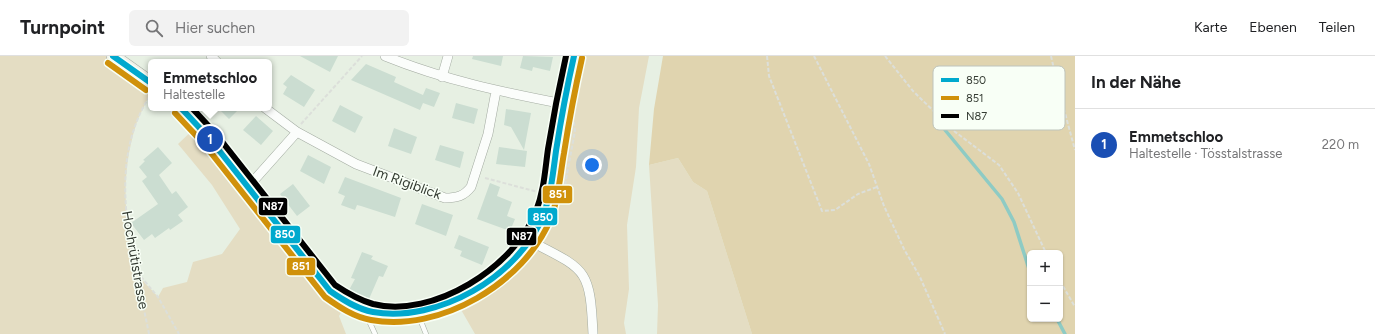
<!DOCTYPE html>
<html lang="de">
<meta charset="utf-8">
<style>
body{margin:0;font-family:Figtree,sans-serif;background:#f2f2f2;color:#202124}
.controls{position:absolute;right:12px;bottom:12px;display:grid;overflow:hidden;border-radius:6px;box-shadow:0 1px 3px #0004}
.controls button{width:36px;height:36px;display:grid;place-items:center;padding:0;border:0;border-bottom:1px solid #e0e0e0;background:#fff;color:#202124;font:20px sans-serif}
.you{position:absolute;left:592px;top:109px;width:14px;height:14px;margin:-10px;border:3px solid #fff;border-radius:50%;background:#1a73e8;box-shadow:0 0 0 6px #1a73e833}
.badge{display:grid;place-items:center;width:26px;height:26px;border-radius:50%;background:#737b71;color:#fff;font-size:13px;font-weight:700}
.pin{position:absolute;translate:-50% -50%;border:2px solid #fff;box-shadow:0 1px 4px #0006}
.popup{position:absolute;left:148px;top:3px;width:124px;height:52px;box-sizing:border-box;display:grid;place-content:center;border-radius:6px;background:#fff;filter:drop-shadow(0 1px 3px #0005);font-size:13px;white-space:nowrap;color:#757577}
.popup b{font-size:15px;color:#202124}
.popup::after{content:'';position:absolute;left:50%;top:100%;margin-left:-8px;border:8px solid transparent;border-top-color:#fff}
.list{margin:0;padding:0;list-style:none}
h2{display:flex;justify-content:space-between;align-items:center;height:52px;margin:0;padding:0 16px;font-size:17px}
h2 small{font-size:13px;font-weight:400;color:#757577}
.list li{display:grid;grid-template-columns:26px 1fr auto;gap:12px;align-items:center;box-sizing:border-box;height:72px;padding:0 16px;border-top:1px solid #e0e0e0}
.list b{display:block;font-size:15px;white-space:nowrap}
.list p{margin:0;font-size:13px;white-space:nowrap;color:#757577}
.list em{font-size:13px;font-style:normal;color:#757577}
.icon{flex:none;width:22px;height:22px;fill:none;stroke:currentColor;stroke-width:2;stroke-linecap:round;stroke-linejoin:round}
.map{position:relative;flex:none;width:1075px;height:278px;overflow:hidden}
header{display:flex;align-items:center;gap:24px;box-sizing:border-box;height:56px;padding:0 20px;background:#fff;border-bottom:1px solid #e0e0e0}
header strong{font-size:19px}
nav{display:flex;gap:22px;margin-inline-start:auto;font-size:14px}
.search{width:280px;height:36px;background:#f2f2f2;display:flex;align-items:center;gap:10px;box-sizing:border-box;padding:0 14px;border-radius:6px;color:#757577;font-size:15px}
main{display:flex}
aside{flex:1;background:#fff}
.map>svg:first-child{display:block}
</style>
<header>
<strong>Turnpoint</strong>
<div class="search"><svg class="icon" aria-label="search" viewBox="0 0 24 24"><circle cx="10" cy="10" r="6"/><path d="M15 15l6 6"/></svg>Hier suchen</div>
<nav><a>Karte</a><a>Ebenen</a><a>Teilen</a></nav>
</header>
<main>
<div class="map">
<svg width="1075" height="278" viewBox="0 0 1075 278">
<rect width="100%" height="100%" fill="#e7f0e3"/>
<path fill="#e4ddc3" d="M 0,0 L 113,0 L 151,27 C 151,43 139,56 135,72 C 123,112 123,153 132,194 C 133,200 134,208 136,215 C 140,224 152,233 158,241 L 163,232 L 187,226 L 193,206 L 222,198 L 240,173 L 212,129 L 178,88 L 198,69 L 347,246 L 339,260 L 346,278 L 0,278 Z
M 574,0 L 649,0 L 639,52 L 636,111 L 627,169 L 629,233 L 624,267 L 626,278 L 475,278 L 456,245 L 476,234 L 538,171 Z
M 678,102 L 693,126 L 707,135 L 752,278 L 657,278 L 658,249 L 649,109 Z"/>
<path fill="#e0d4af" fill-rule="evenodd" d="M 663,0 L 1075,0 L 1075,278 L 752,278 L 707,135 L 693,126 L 678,102 L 649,109 L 654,53 ZM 1030,197 L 1060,197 L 1060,263 L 1030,263 Z"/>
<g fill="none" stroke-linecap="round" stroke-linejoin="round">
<path stroke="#8ecbc4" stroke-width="3.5" d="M 945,74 L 1002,143 L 1014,166 L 1030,216
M 1057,263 L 1065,278"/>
</g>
<path fill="#cbddd1" d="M 300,0 L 338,0 L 330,16 Z
M 473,0 L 503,0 L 501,10 L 472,3 Z
M 523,0 L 553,1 L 550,15 L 533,11 L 532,15 L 520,12 Z
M 366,8 L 396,21 L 394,26 L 423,39 L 426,32 L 440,37 L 434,51 L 423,47 L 420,54 L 351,24 Z
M 291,19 L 315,34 L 304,51 L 283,38 L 287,31 L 283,28 Z
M 456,47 L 478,53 L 474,68 L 452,62 Z
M 340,49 L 363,61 L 355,77 L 332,65 Z
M 218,52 L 240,52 L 229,63 Z
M 506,53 L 531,57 L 524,94 L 511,71 L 504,69 Z
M 256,60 L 273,75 L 261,89 L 243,74 Z
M 394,72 L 417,81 L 411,98 L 388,90 Z
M 440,89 L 464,96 L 460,112 L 435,104 Z
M 158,91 L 172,107 L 159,119 L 172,138 L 176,135 L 188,151 L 178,159 L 183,165 L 170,174 L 169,172 L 155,182 L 152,178 L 144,184 L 131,167 L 158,148 L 142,125 L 147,121 L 139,111 L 145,105 L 143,104 Z
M 499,91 L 527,95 L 525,111 L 496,108 Z
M 308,99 L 331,111 L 324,128 L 300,115 Z
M 345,121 L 401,142 L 395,161 L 361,150 L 357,149 L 355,154 L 341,149 L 345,140 L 338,137 Z
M 490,127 L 500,131 L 497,140 L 512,146 L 507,160 L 515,163 L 510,175 L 477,163 Z
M 293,128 L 310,150 L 297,160 L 280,138 Z
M 422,148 L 453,159 L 446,180 L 415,168 Z
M 459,179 L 489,191 L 482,209 L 460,200 L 462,195 L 454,192 Z
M 362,196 L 373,200 L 371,203 L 388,210 L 383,221 L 379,220 L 369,243 L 349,234 L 355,223 L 351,222 Z"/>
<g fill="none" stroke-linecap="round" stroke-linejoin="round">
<g stroke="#a3aba1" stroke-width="5.5">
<path id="service" d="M 365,256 L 375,278
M 418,258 L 426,278"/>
</g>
<g stroke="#a3aba1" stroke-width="10">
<path id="minor" d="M 211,0 L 217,6
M 385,0 C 444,24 502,36 564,48
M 442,21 L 448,0
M 265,52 L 297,76 L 356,108 L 445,142 C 457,142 464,140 471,131 L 488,78 L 496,35
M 248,131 L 297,76
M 528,184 C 586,214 590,211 593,278"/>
</g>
<g stroke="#a3aba1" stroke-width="14">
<path id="secondary" d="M 113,0 L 151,27
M 181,52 L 210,83 L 316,219 C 321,224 325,230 330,235 C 381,278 453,256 498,217 C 516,201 534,182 543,160 C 551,140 553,117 556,95 C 562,63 567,32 574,0"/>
</g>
<path stroke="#dcdfda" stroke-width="2" stroke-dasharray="4 2" stroke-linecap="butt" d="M 767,0 L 769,20 L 822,155 L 835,154 L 858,138 L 877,131
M 814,0 L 869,108 L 884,150 L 904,193 L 920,221 L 945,278
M 885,0 L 913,35 L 954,75 L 999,109 L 1018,137 L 1046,197
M 1051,0 L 1059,35 L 1075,94
M 301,68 L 362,0
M 485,122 L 538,136
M 565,129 L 575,75 L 574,66
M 137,216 L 158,241 L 179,278
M 1060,225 L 1075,251
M 149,278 C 134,200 103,111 151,38"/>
<use href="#service" stroke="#fbfdfb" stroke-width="4.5"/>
<use href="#minor" stroke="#fbfdfb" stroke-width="9"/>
<use href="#secondary" stroke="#f0f1e9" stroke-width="13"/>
<g stroke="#f8fff6" stroke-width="9">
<path id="bus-1" d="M 113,0 L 151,27
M 181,52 L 210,83 L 330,235 C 343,244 357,253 373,256 C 438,267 518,221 543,160 C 551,139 553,117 556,95 C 561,63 567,31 574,0"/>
</g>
<g stroke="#f8fff6" stroke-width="9">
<path id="bus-2" d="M 108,7 L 146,34
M 175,57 L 204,88 L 325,241 C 339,251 354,261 371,264 C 439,277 525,227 551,162 C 559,141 560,119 564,97 C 569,65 575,33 582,2"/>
</g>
<g stroke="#f8fff6" stroke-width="9">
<path id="bus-3" d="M 192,52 L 216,78 L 335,229 C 347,237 359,244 373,248 C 433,263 515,211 536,155 C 544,135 545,114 548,93 C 553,62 559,31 566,0"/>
</g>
<use href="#bus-1" stroke="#00a9ce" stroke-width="6"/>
<use href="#bus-2" stroke="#d0910a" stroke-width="6"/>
<use href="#bus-3" stroke="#000" stroke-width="6"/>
</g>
<g text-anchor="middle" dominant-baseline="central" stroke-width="3" stroke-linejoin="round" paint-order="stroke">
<g font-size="14" fill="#353c33" stroke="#f8fff6">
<text transform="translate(407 127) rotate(20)">Im Rigiblick</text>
<text transform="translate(135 204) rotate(80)">Hochrütistrasse</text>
</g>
</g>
<rect x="933" y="10" width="132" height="64" rx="6" fill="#f8fff6" stroke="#bec4bc" stroke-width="1"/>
<rect x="941" y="22" width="18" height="4" fill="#00a9ce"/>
<rect x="941" y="40" width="18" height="4" fill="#d0910a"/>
<rect x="941" y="58" width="18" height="4" fill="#000"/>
<g font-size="11" fill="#353c33">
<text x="966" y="28">850</text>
<text x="966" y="46">851</text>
<text x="966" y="64">N87</text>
</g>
<g stroke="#f8fff6" stroke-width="1.5">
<rect x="542" y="129" width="31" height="19" rx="4" fill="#d0910a"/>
<rect x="258" y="141" width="30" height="19" rx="4" fill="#000"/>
<rect x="527" y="151" width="31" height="19" rx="4" fill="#00a9ce"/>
<rect x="270" y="169" width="31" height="19" rx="4" fill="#00a9ce"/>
<rect x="506" y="171" width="31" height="19" rx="4" fill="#000"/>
<rect x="286" y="201" width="30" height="19" rx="4" fill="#d0910a"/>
</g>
<g font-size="11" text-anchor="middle" font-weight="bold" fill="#fff">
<text x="558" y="142">851</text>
<text x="273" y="154">N87</text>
<text x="543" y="165">850</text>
<text x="285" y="182">850</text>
<text x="522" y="184">N87</text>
<text x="301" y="214">851</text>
</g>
</svg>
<div class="controls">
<button>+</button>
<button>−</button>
</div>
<div class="you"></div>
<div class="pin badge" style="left:210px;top:83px;background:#1a4fb4">1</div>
<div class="popup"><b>Emmetschloo</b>Haltestelle</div>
</div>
<aside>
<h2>In der Nähe<small></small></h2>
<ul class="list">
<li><span class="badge" style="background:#1a4fb4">1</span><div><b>Emmetschloo</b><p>Haltestelle · Tösstalstrasse</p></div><em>220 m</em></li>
</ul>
</aside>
</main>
